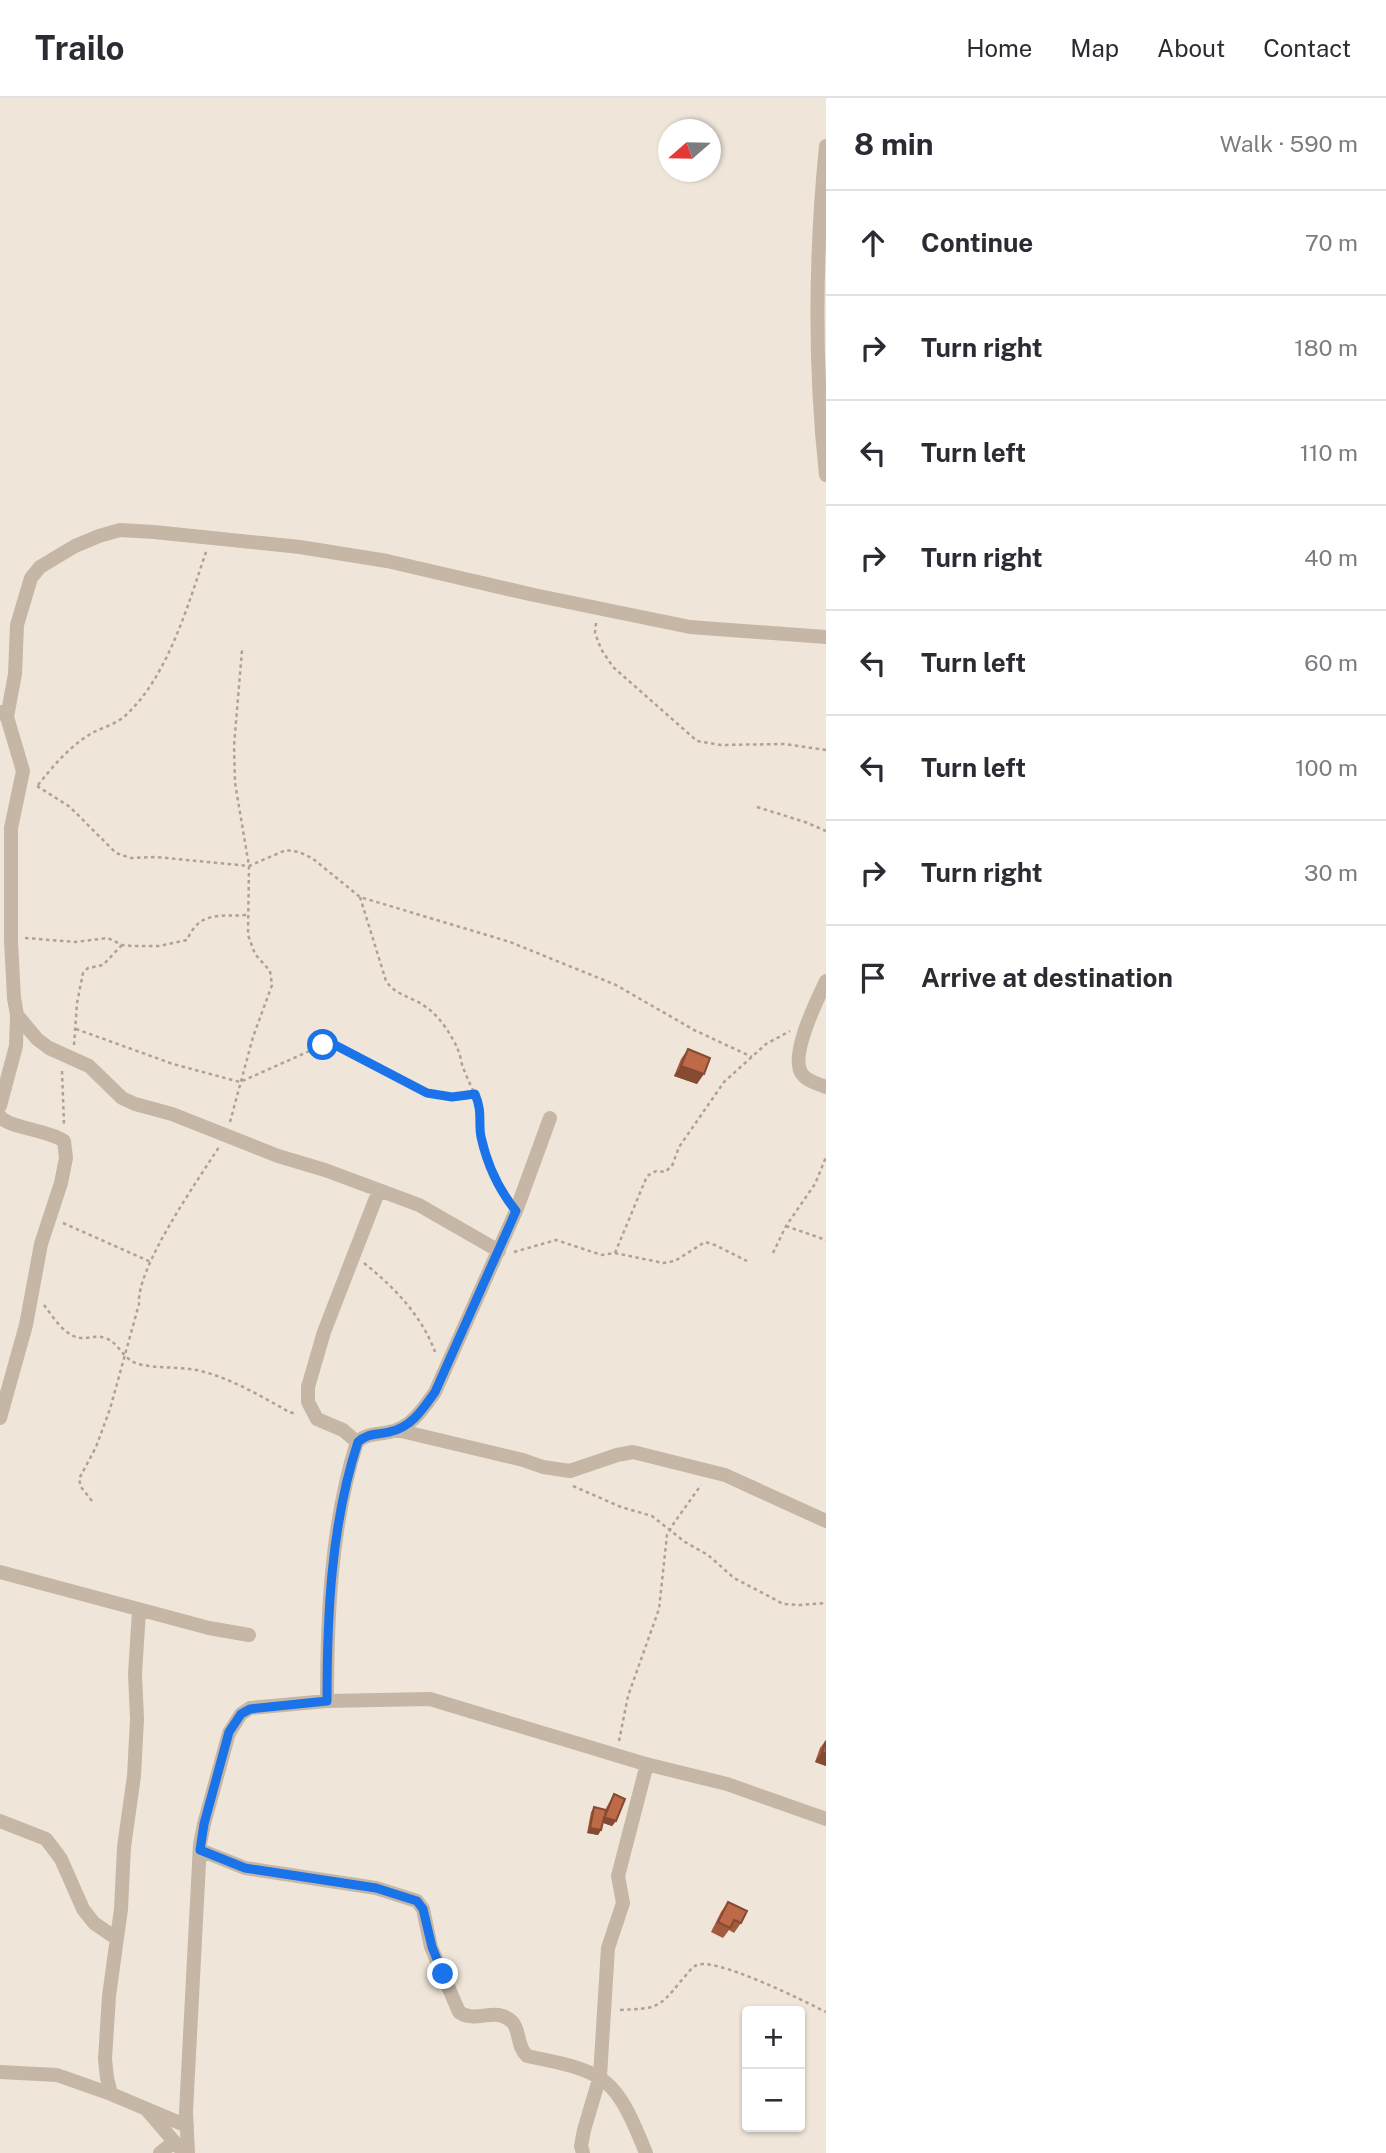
<!DOCTYPE html>
<meta charset="utf-8">
<style>
body{margin:0;font-family:"Public Sans",sans-serif;background:#f2f2f3;color:#2b2b33}
.controls{position:absolute;right:21px;bottom:21px;display:grid;overflow:hidden;border-radius:7px;box-shadow:0 2px 5px #0004}
.controls button{width:63px;height:63px;display:grid;place-items:center;padding:0;border:0;border-bottom:2px solid #e1e1e2;background:#fff;color:#2b2b33;font:35px sans-serif}
.compass{position:absolute;left:658px;top:21px;width:63px;height:63px;border-radius:50%;background:#fff;box-shadow:0 2px 5px #0004;rotate:250deg}
.stop{position:absolute;width:21px;height:21px;margin:-16px;border:5px solid #1a73e8;border-radius:50%;background:#fff}
.stop.end{background:#1a73e8;border-color:#fff;box-shadow:0 2px 7px #0008}
.list{margin:0;padding:0;list-style:none}
h2{display:flex;justify-content:space-between;align-items:center;height:91px;margin:0;padding:0 28px;font-size:30px}
h2 small{font-size:23px;font-weight:400;color:#7c7c81}
.list li{display:grid;grid-template-columns:46px 1fr auto;gap:21px;align-items:center;box-sizing:border-box;height:105px;padding:0 28px;border-top:2px solid #e1e1e2}
.list b{display:block;font-size:26px;white-space:nowrap}
.list em{font-size:23px;font-style:normal;color:#7c7c81}
.icon{flex:none;width:38px;height:38px;fill:none;stroke:currentColor;stroke-width:2;stroke-linecap:round;stroke-linejoin:round}
.map{position:relative;flex:none;width:826px;height:2055px;overflow:hidden}
header{display:flex;align-items:center;gap:42px;box-sizing:border-box;height:98px;padding:0 35px;background:#fff;border-bottom:2px solid #e1e1e2}
header strong{font-size:33px}
nav{display:flex;gap:38px;margin-inline-start:auto;font-size:24px}
main{display:flex}
aside{flex:1;background:#fff}
.map>svg:first-child{display:block}
</style>
<header>
<strong>Trailo</strong>
<nav><a>Home</a><a>Map</a><a>About</a><a>Contact</a></nav>
</header>
<main>
<div class="map">
<svg width="826" height="2055" viewBox="0 0 826 2055">
<rect width="100%" height="100%" fill="#efe6d9"/>
<g fill="none" stroke-linecap="round" stroke-linejoin="round">
<path stroke="#b2a090" stroke-width="2.5" stroke-dasharray="3.5 3.5" stroke-linecap="butt" d="M 596,525 L 595,535 L 601,551 L 613,569 L 697,643 L 721,647 L 784,646 L 826,652
M 38,687 C 54,667 70,648 92,635 C 103,629 117,626 126,617 C 168,578 188,507 206,454
M 37,688 L 70,709 L 116,755 L 131,760 L 156,759 L 249,768 L 286,752 L 299,754 L 312,760 L 360,799 L 510,844 L 616,887 L 694,932 L 752,959
M 757,709 L 805,724 L 826,733
M 360,799 L 386,883 C 396,898 411,898 426,909 C 439,918 452,937 458,952 C 461,958 461,966 464,972 C 470,988 479,1001 481,1018 C 482,1025 480,1032 482,1039 C 486,1060 494,1082 505,1100
M 25,840 L 75,844 L 108,840 L 122,847 L 132,848 L 159,848 L 187,842 C 200,812 220,819 248,817
M 76,931 L 173,966 L 240,984 L 323,947 L 335,947 L 427,995 L 451,998 L 475,996
M 74,947 L 77,905 L 83,875 L 88,870 L 103,867 L 122,847
M 62,973 L 64,1026
M 230,1024 L 253,939 L 272,887 L 270,873 L 255,856 L 248,837 L 249,768 L 235,685 L 234,648 L 242,552
M 63,1125 L 151,1164
M 786,1128 L 826,1142
M 514,1154 L 556,1142 L 602,1157 L 615,1155 L 663,1165 L 675,1163 L 705,1144 L 715,1147 L 747,1163
M 615,1155 L 647,1078 L 656,1073 L 665,1074 L 672,1068 L 679,1049 L 724,984 L 766,946 L 790,933
M 773,1155 L 786,1128 L 815,1086 L 826,1059
M 364,1165 C 394,1189 422,1218 435,1254
M 44,1207 C 54,1220 66,1241 84,1240 C 91,1240 97,1237 105,1240 C 119,1244 122,1261 138,1266 C 158,1271 180,1268 201,1273 C 232,1281 261,1298 289,1314 L 297,1316
M 573,1388 L 621,1409 L 652,1418 L 685,1444 L 708,1457 L 734,1480 L 776,1502 L 783,1506 L 800,1507 L 826,1505
M 92,1403 L 81,1389 L 79,1381 L 96,1349 L 110,1311 L 139,1206 C 136,1170 198,1082 219,1049
M 619,1643 L 628,1598 L 659,1511 L 667,1437 L 674,1425 L 701,1387
M 620,1912 C 655,1910 658,1912 680,1884 C 685,1879 689,1872 695,1868 C 711,1856 806,1904 826,1914"/>
<path stroke="#c6b6a6" stroke-width="14" d="M 826,48 C 815,158 814,267 826,377
M 0,614 L 7,619 L 23,673 L 11,730 L 11,843 L 14,900 L 17,917 L 37,941 L 49,950 L 89,968 L 122,1000 L 135,1006 L 172,1016 L 278,1058 L 325,1072 L 419,1107 L 499,1153
M 7,619 L 15,576 L 17,527 L 31,480 L 40,469 L 75,448 L 99,438 L 120,432 L 154,434 L 300,449 L 387,463 L 534,497 L 690,529 L 826,539
M 826,883 C 817,902 789,958 802,976 C 807,983 818,986 826,989
M 0,1008 L 16,948 L 17,917
M 0,1018 C 7,1030 47,1031 64,1043 L 66,1060 L 61,1085 L 41,1146 L 26,1227 L 0,1320
M 397,1332 L 523,1362 L 543,1369 L 570,1373 L 617,1357 L 633,1354 L 725,1377 L 826,1423
M 357,1344 L 343,1332 L 317,1321 L 308,1304 L 308,1289 L 324,1234 L 379,1092
M 0,1474 L 209,1530 L 249,1537
M 327,1603 C 327,1517 331,1426 357,1344 C 367,1335 377,1337 389,1334 C 411,1330 423,1311 435,1294 L 516,1113 L 550,1020
M 0,1723 L 46,1741 L 61,1761 L 83,1811 L 94,1825 L 117,1841
M 200,1752 L 245,1770 L 376,1790 L 417,1803 L 423,1811 L 431,1849 L 459,1914 C 474,1925 492,1911 507,1920 C 522,1928 515,1947 527,1958 C 607,1974 615,1978 646,2055
M 0,1974 L 57,1977 L 111,1996 L 187,2028
M 111,1996 L 107,1980 L 105,1961 L 109,1898 L 121,1811 L 124,1749 L 134,1678 L 137,1621 L 135,1576 L 139,1513
M 146,2011 L 184,2055
M 160,2055 L 174,2044
M 188,2055 L 186,2014 L 200,1746 L 204,1726 L 229,1635 L 241,1616 L 250,1610 L 327,1603 L 430,1601 L 642,1665 L 727,1686 L 826,1721
M 583,2055 L 581,2048 L 584,2032 L 600,1978 L 608,1850 L 623,1805 L 618,1778 L 647,1666"/>
</g>
<path fill="#a35b3e" d="M 688,951 L 697,986 L 674,978 L 681,961 Z
M 826,1642 L 826,1668 L 815,1664 L 820,1650 Z
M 614,1696 L 616,1723 L 612,1728 L 603,1725 L 601,1732 L 598,1737 L 587,1735 L 591,1714 L 594,1709 L 605,1712 Z
M 728,1804 L 741,1825 L 734,1835 L 729,1832 L 723,1840 L 711,1834 L 721,1814 Z"/>
<path fill="#854a32" d="M 681,968 L 704,976 L 697,986 L 674,978 Z
M 822,1654 L 826,1656 L 826,1668 L 815,1664 Z
M 604,1719 L 616,1723 L 612,1728 L 601,1724 Z
M 590,1730 L 601,1732 L 598,1737 L 587,1735 Z"/>
<path fill="#be6a48" stroke="#854a32" stroke-width="2" d="M 688,951 L 710,960 L 704,976 L 681,968 Z
M 826,1643 L 826,1656 L 822,1654 Z
M 614,1696 L 625,1701 L 616,1723 L 604,1719 L 601,1732 L 590,1730 L 594,1709 L 606,1712 L 605,1718 Z
M 728,1804 L 747,1813 L 741,1825 L 734,1822 L 730,1830 L 718,1824 Z"/>
<g fill="none" stroke-linecap="round" stroke-linejoin="round">
<path stroke="#1a73e8" stroke-width="9" d="M 323,947 L 335,947 L 427,995 L 452,999 L 475,996 C 483,1015 478,1023 481,1039 C 487,1066 499,1092 516,1113 L 435,1294 C 423,1311 411,1330 389,1334 C 377,1337 367,1335 358,1344 C 331,1426 327,1517 327,1603 L 250,1611 L 241,1616 L 229,1634 L 204,1726 L 200,1752 L 245,1770 L 376,1790 L 417,1803 L 423,1811 L 432,1849 L 443,1876"/>
</g>
</svg>
<div class="controls">
<button>+</button>
<button>−</button>
</div>
<svg class="compass" viewBox="-18 -18 36 36"><path d="M0-13l5 13h-10z" fill="#e53935"/><path d="M0 13l5-13h-10z" fill="#7c7c81"/></svg>
<div class="stop" style="left:323px;top:947px"></div>
<div class="stop end" style="left:443px;top:1876px"></div>
</div>
<aside>
<h2>8 min<small>Walk · 590 m</small></h2>
<ul class="list">
<li><svg class="icon" aria-label="ahead" viewBox="0 0 24 24"><path d="M12 20V5M6 11l6-6 6 6"/></svg><div><b>Continue</b></div><em>70 m</em></li>
<li><svg class="icon" aria-label="right" viewBox="0 0 24 24"><path d="M7 20v-9h11M14 6l5 5-5 5"/></svg><div><b>Turn right</b></div><em>180 m</em></li>
<li><svg class="icon" aria-label="left" viewBox="0 0 24 24"><path d="M17 20v-9H6M10 6l-5 5 5 5"/></svg><div><b>Turn left</b></div><em>110 m</em></li>
<li><svg class="icon" aria-label="right" viewBox="0 0 24 24"><path d="M7 20v-9h11M14 6l5 5-5 5"/></svg><div><b>Turn right</b></div><em>40 m</em></li>
<li><svg class="icon" aria-label="left" viewBox="0 0 24 24"><path d="M17 20v-9H6M10 6l-5 5 5 5"/></svg><div><b>Turn left</b></div><em>60 m</em></li>
<li><svg class="icon" aria-label="left" viewBox="0 0 24 24"><path d="M17 20v-9H6M10 6l-5 5 5 5"/></svg><div><b>Turn left</b></div><em>100 m</em></li>
<li><svg class="icon" aria-label="right" viewBox="0 0 24 24"><path d="M7 20v-9h11M14 6l5 5-5 5"/></svg><div><b>Turn right</b></div><em>30 m</em></li>
<li><svg class="icon" aria-label="arrive" viewBox="0 0 24 24"><path d="M6 21V4h12l-3 4 3 4H6"/></svg><div><b>Arrive at destination</b></div></li>
</ul>
</aside>
</main>
